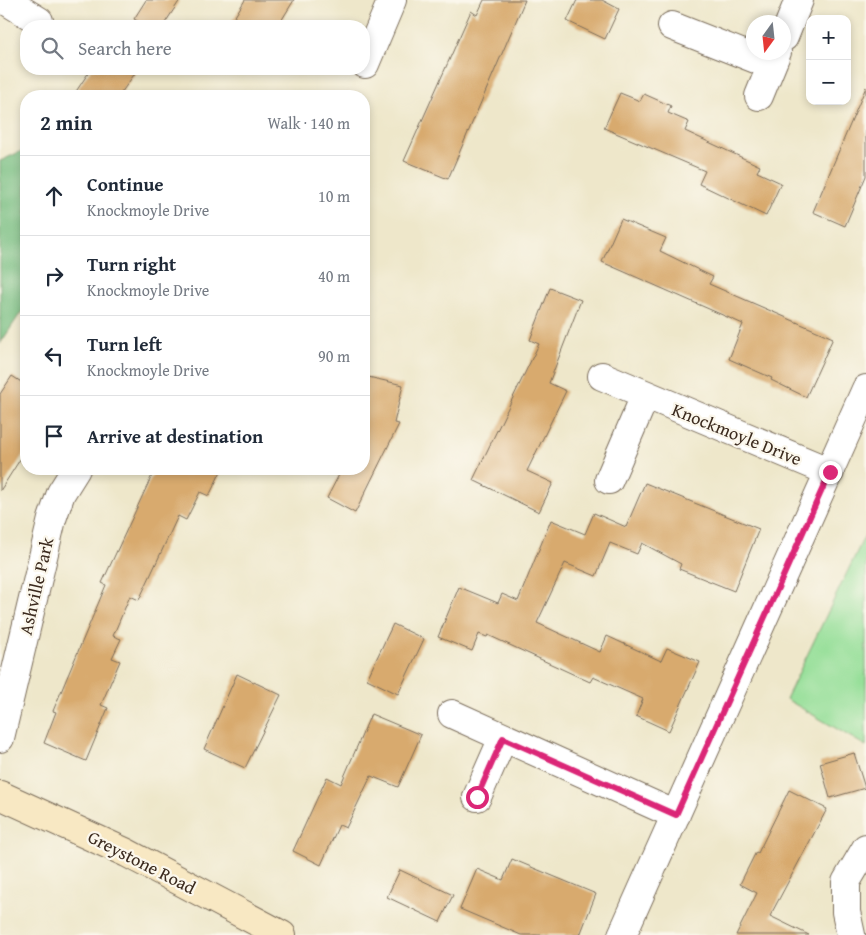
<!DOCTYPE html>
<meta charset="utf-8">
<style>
body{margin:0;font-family:"Gentium Book Plus",serif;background:#f2f2f3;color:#1f2937}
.controls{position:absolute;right:15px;top:15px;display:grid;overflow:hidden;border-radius:10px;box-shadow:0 2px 8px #0003}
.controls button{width:45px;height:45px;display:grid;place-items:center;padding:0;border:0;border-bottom:1px solid #e0e1e3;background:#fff;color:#1f2937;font:25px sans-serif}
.compass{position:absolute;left:746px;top:15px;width:45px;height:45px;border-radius:50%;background:#fff;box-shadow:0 2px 8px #0003;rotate:195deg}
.stop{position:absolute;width:15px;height:15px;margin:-11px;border:4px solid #db2777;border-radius:50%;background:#fff}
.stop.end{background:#db2777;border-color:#fff;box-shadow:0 1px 5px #0008}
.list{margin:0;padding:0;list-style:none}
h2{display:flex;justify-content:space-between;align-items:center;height:65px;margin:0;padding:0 20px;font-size:21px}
h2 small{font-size:16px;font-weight:400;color:#747a83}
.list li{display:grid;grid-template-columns:32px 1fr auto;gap:15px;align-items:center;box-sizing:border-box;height:80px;padding:0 20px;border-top:1px solid #e0e1e3}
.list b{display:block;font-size:19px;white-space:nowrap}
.list p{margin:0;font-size:16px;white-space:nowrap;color:#747a83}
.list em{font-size:16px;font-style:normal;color:#747a83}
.icon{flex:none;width:28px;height:28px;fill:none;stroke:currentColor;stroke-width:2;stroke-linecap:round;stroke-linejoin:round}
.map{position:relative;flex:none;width:866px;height:935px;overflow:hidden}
.search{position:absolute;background:#fff;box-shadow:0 2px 8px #0003;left:20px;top:20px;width:350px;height:55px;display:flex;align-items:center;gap:12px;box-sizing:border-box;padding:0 18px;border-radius:20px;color:#747a83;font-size:19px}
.panel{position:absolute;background:#fff;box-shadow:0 2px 8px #0003;left:20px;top:90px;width:350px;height:385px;border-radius:20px}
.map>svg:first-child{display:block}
</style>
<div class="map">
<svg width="866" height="935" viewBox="0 0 866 935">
<rect width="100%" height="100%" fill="#fbf7ec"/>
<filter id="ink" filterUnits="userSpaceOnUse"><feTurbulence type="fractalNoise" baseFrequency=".02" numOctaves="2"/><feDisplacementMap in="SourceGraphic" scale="10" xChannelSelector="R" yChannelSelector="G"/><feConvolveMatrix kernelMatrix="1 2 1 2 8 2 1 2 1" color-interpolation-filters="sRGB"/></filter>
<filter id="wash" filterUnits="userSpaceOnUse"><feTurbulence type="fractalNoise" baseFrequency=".0096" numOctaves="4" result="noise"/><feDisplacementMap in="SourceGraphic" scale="20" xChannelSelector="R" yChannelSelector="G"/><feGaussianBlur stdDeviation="1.12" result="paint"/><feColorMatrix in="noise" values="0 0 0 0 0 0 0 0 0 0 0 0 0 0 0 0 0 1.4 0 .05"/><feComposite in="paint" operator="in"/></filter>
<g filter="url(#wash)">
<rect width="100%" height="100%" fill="#eee7ca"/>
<path fill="#96df99" stroke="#68845c" d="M 866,533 L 866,746 L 786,699 Z"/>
<path fill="#78be81" stroke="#5a7450" d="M 26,149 L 26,305 L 0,344 L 0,161 Z"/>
<g id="blocks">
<path fill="#d8aa6e" d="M 146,0 L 180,0 L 163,26 L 146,26 L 134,19 Z
M 245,0 L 294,0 L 278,26 L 229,26 Z
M 484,0 L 525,0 L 448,179 L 404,161 L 471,11 L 477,15 Z
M 577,0 L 602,0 L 619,9 L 605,39 L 567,21 Z
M 91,69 L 138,69 L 119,96 L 73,96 Z
M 866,87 L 866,176 L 845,226 L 813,212 Z
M 620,93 L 640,101 L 644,94 L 671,106 L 668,113 L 689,122 L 685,131 L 760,166 L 757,172 L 781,183 L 766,216 L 699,184 L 705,171 L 604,128 Z
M 621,219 L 666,238 L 660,251 L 713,277 L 709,284 L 833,338 L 806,397 L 771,380 L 772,378 L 729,359 L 743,324 L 602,262 Z
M 550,288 L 581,300 L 549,383 L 566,391 L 527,471 L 553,483 L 539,512 L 473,480 L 539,344 L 530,340 Z
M 12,376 L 26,385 L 26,450 L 0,491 L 0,394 Z
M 364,376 L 403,385 L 394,423 L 399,424 L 355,513 L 327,498 L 342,469 L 364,469 Z
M 155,469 L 222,469 L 209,496 L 200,492 L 186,520 L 178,516 L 139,600 L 130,596 L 113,636 L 121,639 L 112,658 L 120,661 L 101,705 L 108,708 L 86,761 L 44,743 L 56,712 L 53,711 L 106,585 L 102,583 Z
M 645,483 L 759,529 L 734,591 L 679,569 L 681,564 L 642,543 L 637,554 L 610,543 L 596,576 L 565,563 L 537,623 L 600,652 L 607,636 L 661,661 L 667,648 L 700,662 L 669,731 L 636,716 L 643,699 L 593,677 L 590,682 L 488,635 L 487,637 L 479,634 L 472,651 L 438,637 L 459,587 L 498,603 L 502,594 L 518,601 L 551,520 L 585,534 L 594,513 L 626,527 Z
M 393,624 L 424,639 L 398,694 L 367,679 Z
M 237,674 L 281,695 L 245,768 L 204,749 Z
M 371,714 L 421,735 L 398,787 L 371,776 L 346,828 L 339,825 L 321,865 L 293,851 L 327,777 L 341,784 Z
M 854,753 L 865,788 L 830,798 L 820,763 Z
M 789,790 L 827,809 L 770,916 L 809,935 L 736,935 L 757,893 L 740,884 L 756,852 L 758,853 Z
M 512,859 L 596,894 L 580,935 L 521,935 L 460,909 L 477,869 L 503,880 Z
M 400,870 L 453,895 L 440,922 L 387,897 Z"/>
</g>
</g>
<g filter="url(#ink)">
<use href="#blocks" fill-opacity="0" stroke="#7a6c5a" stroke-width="1"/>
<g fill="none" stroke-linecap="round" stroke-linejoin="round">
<g stroke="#7a6c5a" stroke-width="30">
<path id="minor" d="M 5,0 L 39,21
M 672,26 L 771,65
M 784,37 L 799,0
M 365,64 L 392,0
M 759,96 L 777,52
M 602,376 L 830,472
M 609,480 L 645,396
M 452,714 L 676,815
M 0,738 L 52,519 L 61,493 L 76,469
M 477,797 L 503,738
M 622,935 L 866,389
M 851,935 L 846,912 L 846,882 L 866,848"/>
</g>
<g stroke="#7a6c5a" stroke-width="30">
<path id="secondary" d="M 0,795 L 127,853 L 282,935"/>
</g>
<use href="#minor" stroke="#fff" stroke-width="28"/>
<use href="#secondary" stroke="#f8e8c3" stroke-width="28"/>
</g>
</g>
<g fill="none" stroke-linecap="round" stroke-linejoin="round" filter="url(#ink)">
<path stroke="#db2777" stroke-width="6" d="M 477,797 L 503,738 L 676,815 L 830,472"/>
</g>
<g text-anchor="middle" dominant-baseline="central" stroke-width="4.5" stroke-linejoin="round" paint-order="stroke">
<g font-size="18" fill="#3b2a1e" stroke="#fbf7ec">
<text transform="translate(737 434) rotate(22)">Knockmoyle Drive</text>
<text transform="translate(36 586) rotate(-77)">Ashville Park</text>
<text transform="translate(142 862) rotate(27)">Greystone Road</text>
</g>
</g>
</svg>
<div class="controls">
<button>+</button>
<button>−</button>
</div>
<svg class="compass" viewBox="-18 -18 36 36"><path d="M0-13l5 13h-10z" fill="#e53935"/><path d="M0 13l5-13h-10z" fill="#747a83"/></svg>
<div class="stop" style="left:477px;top:797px"></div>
<div class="stop end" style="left:830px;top:472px"></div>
<div class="search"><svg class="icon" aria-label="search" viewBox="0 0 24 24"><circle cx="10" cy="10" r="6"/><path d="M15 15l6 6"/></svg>Search here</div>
<section class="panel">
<h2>2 min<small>Walk · 140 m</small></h2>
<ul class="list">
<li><svg class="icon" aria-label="ahead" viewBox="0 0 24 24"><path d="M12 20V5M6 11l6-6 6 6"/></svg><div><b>Continue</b><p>Knockmoyle Drive</p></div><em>10 m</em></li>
<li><svg class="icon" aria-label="right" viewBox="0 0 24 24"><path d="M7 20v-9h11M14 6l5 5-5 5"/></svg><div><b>Turn right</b><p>Knockmoyle Drive</p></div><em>40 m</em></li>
<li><svg class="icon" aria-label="left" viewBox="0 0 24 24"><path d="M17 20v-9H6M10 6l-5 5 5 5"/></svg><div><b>Turn left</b><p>Knockmoyle Drive</p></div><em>90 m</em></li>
<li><svg class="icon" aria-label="arrive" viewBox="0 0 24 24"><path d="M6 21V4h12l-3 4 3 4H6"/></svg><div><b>Arrive at destination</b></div></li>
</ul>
</section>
</div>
